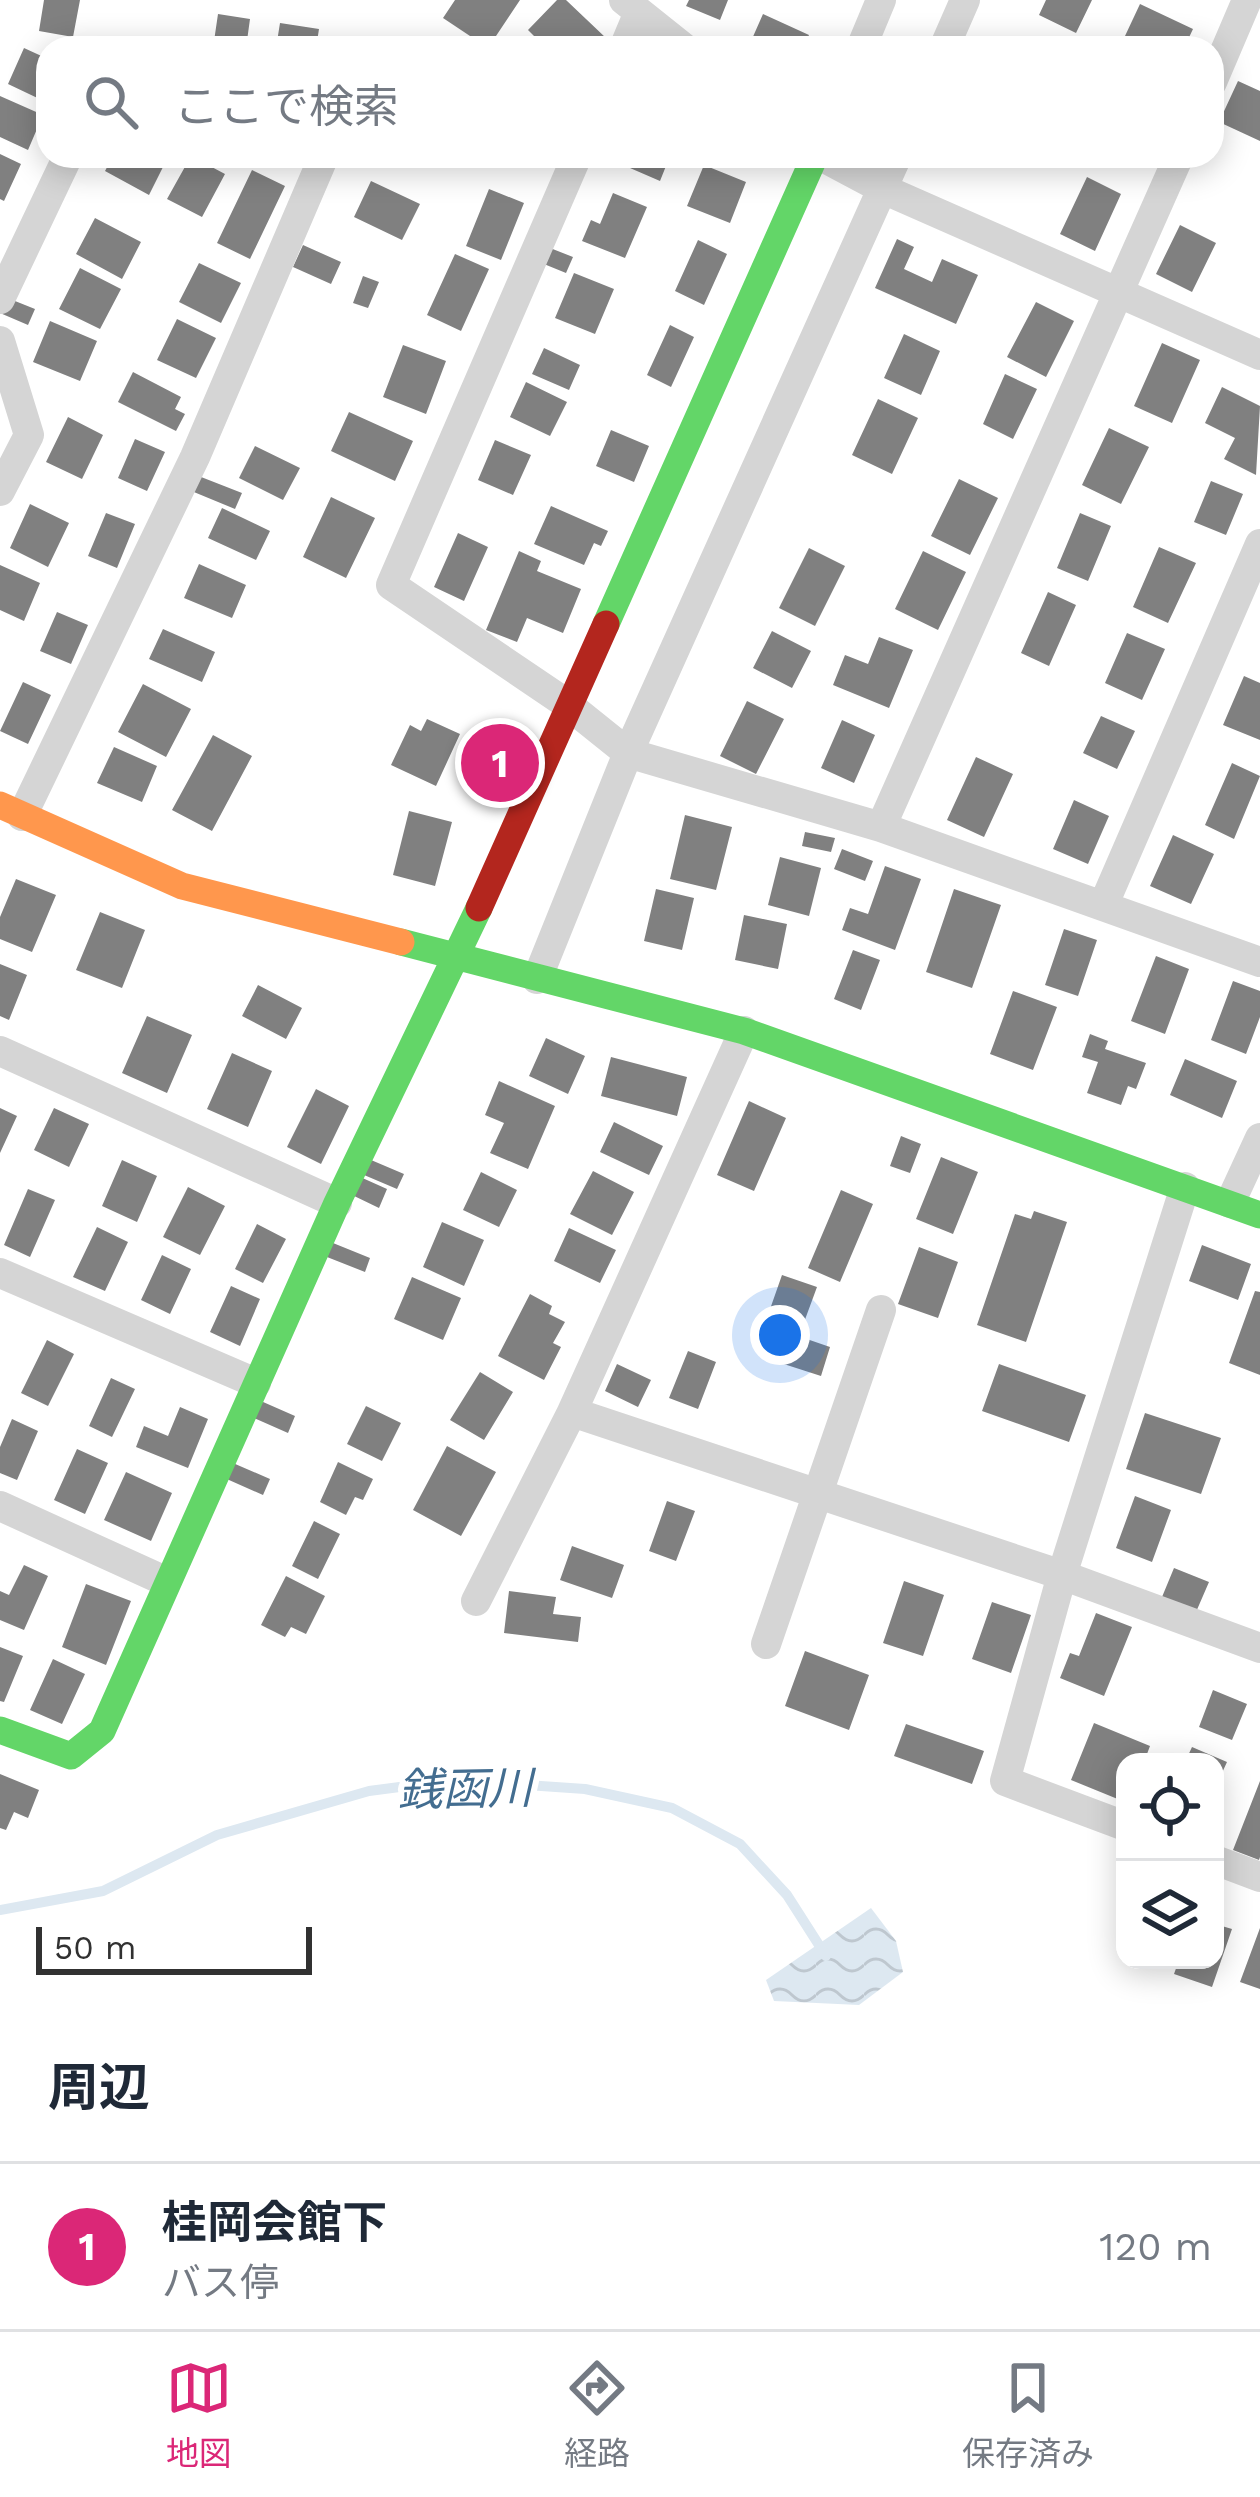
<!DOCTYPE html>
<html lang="ja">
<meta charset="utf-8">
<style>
body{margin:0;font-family:"Work Sans","Noto Sans JP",sans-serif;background:#f6f6f7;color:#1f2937}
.controls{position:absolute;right:36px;bottom:36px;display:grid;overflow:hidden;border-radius:24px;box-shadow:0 6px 30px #0003}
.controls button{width:108px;height:108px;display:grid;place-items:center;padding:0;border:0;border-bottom:3px solid #e0e1e3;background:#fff;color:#1f2937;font:60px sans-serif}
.scale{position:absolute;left:36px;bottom:30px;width:276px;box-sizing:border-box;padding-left:12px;border:6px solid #313131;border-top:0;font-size:33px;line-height:42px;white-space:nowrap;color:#313131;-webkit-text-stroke:9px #fff;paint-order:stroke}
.you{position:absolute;left:780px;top:1335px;width:42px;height:42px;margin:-30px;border:9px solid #fff;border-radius:50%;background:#1a73e8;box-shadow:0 0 0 18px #1a73e833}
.badge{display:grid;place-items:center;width:78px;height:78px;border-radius:50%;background:#db2777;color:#fff;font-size:39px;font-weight:700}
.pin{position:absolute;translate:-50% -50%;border:6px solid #fff;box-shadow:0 3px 12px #0006}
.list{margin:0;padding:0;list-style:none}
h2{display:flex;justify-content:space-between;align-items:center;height:156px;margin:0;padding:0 48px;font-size:51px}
h2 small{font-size:39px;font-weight:400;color:#747a83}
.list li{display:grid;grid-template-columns:78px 1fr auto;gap:36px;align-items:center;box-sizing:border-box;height:168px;padding:0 48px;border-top:3px solid #e0e1e3}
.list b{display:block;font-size:45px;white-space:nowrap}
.list p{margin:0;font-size:39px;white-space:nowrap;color:#747a83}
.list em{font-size:39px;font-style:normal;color:#747a83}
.icon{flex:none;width:66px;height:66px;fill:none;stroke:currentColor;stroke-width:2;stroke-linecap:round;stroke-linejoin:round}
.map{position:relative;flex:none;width:1260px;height:2005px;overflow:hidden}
.search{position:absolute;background:#fff;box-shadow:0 6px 30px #0003;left:36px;right:36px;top:36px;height:132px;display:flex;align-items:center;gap:30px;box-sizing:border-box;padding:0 42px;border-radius:36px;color:#747a83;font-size:45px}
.sheet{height:324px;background:#fff}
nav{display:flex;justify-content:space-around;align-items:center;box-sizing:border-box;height:168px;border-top:3px solid #e0e1e3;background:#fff;font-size:33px;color:#747a83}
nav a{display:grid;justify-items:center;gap:6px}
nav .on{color:#db2777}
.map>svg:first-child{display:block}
</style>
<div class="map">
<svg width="1260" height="2005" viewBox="0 0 1260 2005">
<defs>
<pattern id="water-waves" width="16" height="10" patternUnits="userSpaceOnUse" patternTransform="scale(3)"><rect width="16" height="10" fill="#dde8f1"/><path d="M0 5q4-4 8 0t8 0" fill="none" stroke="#bec7cf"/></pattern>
</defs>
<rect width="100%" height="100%" fill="#fff"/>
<path fill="url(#water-waves)" d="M 871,1908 L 896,1941 L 903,1972 L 859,2005 L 774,2001 L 766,1980 Z"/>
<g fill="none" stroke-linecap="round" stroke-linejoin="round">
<path stroke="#dde8f1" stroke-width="10" d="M 0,1910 L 103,1891 L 217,1835 L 369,1791 L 453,1780 L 585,1789 L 672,1808 L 740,1844 L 787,1895 L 826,1956"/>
</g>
<path fill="#808080" d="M 44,0 L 80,0 L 73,37 L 39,31 Z
M 455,0 L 520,0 L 488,48 L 443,18 Z
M 557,0 L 566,0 L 606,38 L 597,48 L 546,48 L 528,30 Z
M 689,0 L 728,0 L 720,20 L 686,6 Z
M 1046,0 L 1092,0 L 1076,33 L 1039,15 Z
M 1140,4 L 1193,29 L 1184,48 L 1149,48 L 1125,36 Z
M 218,14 L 250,19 L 246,48 L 213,48 Z
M 763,14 L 809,35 L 803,48 L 748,48 Z
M 280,23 L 319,29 L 316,48 L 276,48 Z
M 340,36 L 378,41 L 377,48 L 338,48 Z
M 24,48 L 48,59 L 48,103 L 8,84 Z
M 1238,81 L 1260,91 L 1260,141 L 1219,122 Z
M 0,96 L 43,115 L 28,150 L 0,137 Z
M 0,154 L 21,164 L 4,201 L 0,199 Z
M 113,156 L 158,156 L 166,161 L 149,195 L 105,171 Z
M 191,156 L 225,174 L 202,217 L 167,199 Z
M 635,156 L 670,156 L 660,181 L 630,168 Z
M 704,165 L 746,182 L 730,223 L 687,206 Z
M 252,170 L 285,186 L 250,259 L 217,243 Z
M 1087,177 L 1121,194 L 1095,251 L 1060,234 Z
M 371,181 L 420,204 L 402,240 L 354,217 Z
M 489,189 L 524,203 L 501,260 L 466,246 Z
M 613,193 L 647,207 L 625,258 L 582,241 L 591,220 L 600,224 Z
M 95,218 L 141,242 L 122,279 L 76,254 Z
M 1180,225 L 1216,243 L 1192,292 L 1156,274 Z
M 897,239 L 914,247 L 904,269 L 932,282 L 942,259 L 978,275 L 956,324 L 875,288 Z
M 698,240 L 727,254 L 704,305 L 675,291 Z
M 303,245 L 341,262 L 331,284 L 293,267 Z
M 545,246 L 573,257 L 566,273 L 539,262 Z
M 455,254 L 489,269 L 461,331 L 427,315 Z
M 199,263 L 241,283 L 221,323 L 179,302 Z
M 80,268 L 121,289 L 100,329 L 59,309 Z
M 574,273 L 614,289 L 595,334 L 555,318 Z
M 363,276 L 379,282 L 368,308 L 353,303 Z
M 5,297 L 35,309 L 28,325 L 0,313 Z
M 1036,302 L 1074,321 L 1046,377 L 1007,357 Z
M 177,319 L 216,338 L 196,378 L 157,360 Z
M 50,321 L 97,341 L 80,381 L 33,362 Z
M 670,325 L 694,337 L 671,387 L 647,375 Z
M 904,334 L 940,351 L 921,395 L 884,378 Z
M 1162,343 L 1200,360 L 1172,423 L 1134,406 Z
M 403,345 L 446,361 L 426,414 L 383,397 Z
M 544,348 L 580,365 L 569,390 L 532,374 Z
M 133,372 L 181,397 L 175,409 L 185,414 L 176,431 L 118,402 Z
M 1005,374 L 1037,389 L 1013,439 L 983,424 Z
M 526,382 L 567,402 L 550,436 L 510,417 Z
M 1222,387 L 1260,406 L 1256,475 L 1224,459 L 1235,438 L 1205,423 Z
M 878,399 L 918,418 L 892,474 L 852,455 Z
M 349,412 L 413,441 L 395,481 L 331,451 Z
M 68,417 L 103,435 L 82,479 L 46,462 Z
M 1109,428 L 1149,447 L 1121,504 L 1082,485 Z
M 611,430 L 649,446 L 634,482 L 596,466 Z
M 135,439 L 165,452 L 147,491 L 118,478 Z
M 495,440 L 531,455 L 513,495 L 478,480 Z
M 255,446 L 300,468 L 283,500 L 239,478 Z
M 196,475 L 242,493 L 235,509 L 189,490 Z
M 959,479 L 998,498 L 970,555 L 931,536 Z
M 1211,481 L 1243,494 L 1226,535 L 1194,522 Z
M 331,497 L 375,518 L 346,578 L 303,557 Z
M 30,504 L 69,523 L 48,567 L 10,548 Z
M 551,506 L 608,531 L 601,546 L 594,543 L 584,565 L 534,544 Z
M 222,508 L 270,531 L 256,560 L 208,538 Z
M 106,513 L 135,524 L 117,568 L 88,556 Z
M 1080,513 L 1111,526 L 1088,581 L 1057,568 Z
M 458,533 L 488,547 L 464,601 L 434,587 Z
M 1159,547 L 1196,563 L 1168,623 L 1133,607 Z
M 809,548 L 845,566 L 815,626 L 779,608 Z
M 519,551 L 541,561 L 537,571 L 581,589 L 563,633 L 527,618 L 517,642 L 486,630 Z
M 923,551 L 966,572 L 938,630 L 895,609 Z
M 199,564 L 246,585 L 232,618 L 184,598 Z
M 0,565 L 40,583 L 24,621 L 0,610 Z
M 1048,592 L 1076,605 L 1049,666 L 1021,653 Z
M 57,612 L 88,625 L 71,664 L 40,651 Z
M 163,629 L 215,652 L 202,682 L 149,659 Z
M 772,631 L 811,651 L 792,688 L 753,668 Z
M 1127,633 L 1165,649 L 1142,700 L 1105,683 Z
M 879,637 L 913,650 L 889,708 L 833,685 L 845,655 L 868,664 Z
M 1244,676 L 1260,683 L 1260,740 L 1223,725 Z
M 23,682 L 51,695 L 28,744 L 0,731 Z
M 143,684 L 191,709 L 166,757 L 118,732 Z
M 747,701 L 784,719 L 756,774 L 720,756 Z
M 1101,716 L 1135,731 L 1117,769 L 1083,753 Z
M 427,719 L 460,734 L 436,786 L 391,765 L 410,725 L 421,731 Z
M 842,720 L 875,735 L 854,783 L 821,768 Z
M 213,735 L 252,756 L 212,831 L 172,810 Z
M 114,747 L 157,766 L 142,802 L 97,783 Z
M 976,757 L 1013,774 L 984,837 L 947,820 Z
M 1232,763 L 1260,776 L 1234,839 L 1205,825 Z
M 1074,800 L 1109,816 L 1088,864 L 1053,849 Z
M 409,811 L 452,822 L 435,886 L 393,875 Z
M 685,815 L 732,827 L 716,890 L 670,879 Z
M 805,832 L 835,838 L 831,852 L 802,846 Z
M 1173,835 L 1214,854 L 1191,904 L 1150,886 Z
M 842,849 L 873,861 L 865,881 L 834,869 Z
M 780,857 L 821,868 L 809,916 L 768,905 Z
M 885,866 L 921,879 L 895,950 L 842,930 L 850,908 L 868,914 Z
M 16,879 L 56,895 L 32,952 L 0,939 L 0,917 Z
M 656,889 L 694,898 L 682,950 L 644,941 Z
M 954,889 L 1001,905 L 972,988 L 926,972 Z
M 100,912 L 145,930 L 122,988 L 76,970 Z
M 744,915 L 787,924 L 778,969 L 735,960 Z
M 1064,929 L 1097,940 L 1078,996 L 1045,985 Z
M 853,950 L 880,960 L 861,1010 L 834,999 Z
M 1156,956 L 1189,969 L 1165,1034 L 1131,1021 Z
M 0,964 L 27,975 L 9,1020 L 0,1016 Z
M 1233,981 L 1260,991 L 1260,1017 L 1246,1054 L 1211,1040 Z
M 258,985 L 302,1008 L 286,1039 L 242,1016 Z
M 1013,991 L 1057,1007 L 1033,1070 L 990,1054 Z
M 147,1016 L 192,1035 L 167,1093 L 122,1073 Z
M 1090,1034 L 1108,1041 L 1105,1049 L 1146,1063 L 1136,1089 L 1128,1086 L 1121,1105 L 1087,1093 L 1098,1062 L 1082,1057 Z
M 546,1038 L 585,1056 L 568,1094 L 529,1076 Z
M 232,1053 L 272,1071 L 248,1127 L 207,1109 Z
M 611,1057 L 687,1077 L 677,1116 L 601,1096 Z
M 1185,1059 L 1237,1081 L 1222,1118 L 1170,1095 Z
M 499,1081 L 555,1106 L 528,1169 L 490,1153 L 504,1123 L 485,1115 Z
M 316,1089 L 349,1106 L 321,1164 L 287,1147 Z
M 749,1101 L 786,1118 L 754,1191 L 717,1175 Z
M 0,1108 L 17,1116 L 0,1153 Z
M 54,1108 L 89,1124 L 69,1167 L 34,1150 Z
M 614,1122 L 663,1146 L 649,1175 L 600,1152 Z
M 901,1136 L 921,1144 L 910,1173 L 890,1166 Z
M 364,1157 L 404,1174 L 397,1189 L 357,1172 Z
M 941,1157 L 978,1172 L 953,1234 L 916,1219 Z
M 122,1160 L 157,1176 L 137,1222 L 102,1206 Z
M 593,1171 L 634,1192 L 612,1235 L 570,1214 Z
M 481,1172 L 517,1190 L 499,1227 L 463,1210 Z
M 358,1176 L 387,1189 L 379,1208 L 350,1194 Z
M 188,1187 L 225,1206 L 200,1255 L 163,1237 Z
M 28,1189 L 55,1200 L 30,1257 L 4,1245 Z
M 841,1190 L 873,1204 L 840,1282 L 808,1268 Z
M 1034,1211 L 1067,1222 L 1026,1342 L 977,1325 L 1015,1214 L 1031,1219 Z
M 442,1222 L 484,1240 L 464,1286 L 423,1267 Z
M 257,1224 L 286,1239 L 263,1283 L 235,1269 Z
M 97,1227 L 128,1242 L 105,1291 L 73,1277 Z
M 569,1228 L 616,1250 L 600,1283 L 554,1261 Z
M 333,1243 L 370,1258 L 365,1272 L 327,1257 Z
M 1202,1245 L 1251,1264 L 1238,1300 L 1189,1281 Z
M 919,1247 L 958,1262 L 938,1318 L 898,1304 Z
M 162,1255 L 191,1269 L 170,1314 L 141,1300 Z
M 782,1275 L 817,1287 L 803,1325 L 769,1312 Z
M 412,1277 L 461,1298 L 443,1340 L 394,1319 Z
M 231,1286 L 260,1299 L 240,1346 L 210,1332 Z
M 1255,1291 L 1260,1292 L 1260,1375 L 1229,1363 Z
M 530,1294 L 552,1306 L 549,1314 L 565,1322 L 553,1343 L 561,1347 L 544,1380 L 498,1356 Z
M 769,1326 L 830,1347 L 821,1376 L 759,1356 Z
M 47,1340 L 74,1354 L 48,1406 L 21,1393 Z
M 688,1351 L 716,1362 L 698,1409 L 669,1398 Z
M 617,1364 L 651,1380 L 638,1407 L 605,1391 Z
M 999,1364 L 1086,1395 L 1069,1442 L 982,1411 Z
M 480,1372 L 513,1392 L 484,1440 L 450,1420 Z
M 111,1378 L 135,1389 L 112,1437 L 89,1426 Z
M 254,1398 L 295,1416 L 288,1433 L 247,1415 Z
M 366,1406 L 401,1423 L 382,1461 L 347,1444 Z
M 180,1407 L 208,1419 L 188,1468 L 136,1447 L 144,1426 L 168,1436 Z
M 1145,1413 L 1221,1438 L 1201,1494 L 1126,1469 Z
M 12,1419 L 38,1431 L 17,1480 L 0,1473 L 0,1447 Z
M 447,1446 L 496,1472 L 461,1536 L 413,1510 Z
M 77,1449 L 108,1463 L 85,1514 L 54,1500 Z
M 226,1460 L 270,1479 L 263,1495 L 220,1476 Z
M 338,1462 L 373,1479 L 363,1500 L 355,1497 L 346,1515 L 320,1502 Z
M 126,1472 L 172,1493 L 151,1541 L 104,1520 Z
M 1135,1496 L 1171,1510 L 1152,1562 L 1116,1548 Z
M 667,1501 L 695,1511 L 676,1561 L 649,1551 Z
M 314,1521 L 340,1534 L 318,1579 L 292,1566 Z
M 572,1546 L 624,1565 L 612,1598 L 560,1580 Z
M 24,1565 L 48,1576 L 24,1630 L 0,1620 L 0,1591 L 9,1595 Z
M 1174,1568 L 1209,1582 L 1196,1612 L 1162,1597 Z
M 286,1576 L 325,1596 L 306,1634 L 291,1627 L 285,1637 L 261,1625 Z
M 904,1581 L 944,1595 L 923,1656 L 883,1643 Z
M 86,1584 L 131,1601 L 106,1665 L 62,1647 Z
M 509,1591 L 556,1597 L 553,1614 L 581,1617 L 578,1642 L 504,1633 Z
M 992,1602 L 1031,1615 L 1011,1673 L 972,1659 Z
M 1096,1613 L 1132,1627 L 1104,1696 L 1060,1678 L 1070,1653 L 1079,1656 Z
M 0,1647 L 23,1656 L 4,1702 L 0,1701 Z
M 805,1651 L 869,1675 L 849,1730 L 785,1706 Z
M 53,1659 L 85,1674 L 62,1724 L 30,1710 Z
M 1213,1690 L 1247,1704 L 1232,1740 L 1199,1727 Z
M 1094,1723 L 1150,1746 L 1144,1762 L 1125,1762 L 1125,1802 L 1071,1780 Z
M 906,1724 L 984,1751 L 972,1784 L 894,1756 Z
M 1192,1747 L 1227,1762 L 1215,1788 L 1215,1762 L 1185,1762 Z
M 0,1774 L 39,1790 L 28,1818 L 14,1812 L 6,1830 L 0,1828 Z
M 1260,1781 L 1260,1857 L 1259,1860 L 1233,1850 Z
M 1215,1924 L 1232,1929 L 1212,1987 L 1174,1974 L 1179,1960 L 1215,1960 Z
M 1260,1928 L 1260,1989 L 1240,1982 Z"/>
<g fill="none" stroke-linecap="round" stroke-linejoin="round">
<path stroke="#d5d5d5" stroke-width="30" d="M 624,0 L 684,48
M 624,48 L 639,12
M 861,48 L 881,0
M 944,48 L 965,0
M 1212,82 L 1247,0
M 577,156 L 391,585 L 567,704 L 628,753 L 881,827
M 821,156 L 883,189 L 1260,355
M 1179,156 L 881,827 L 1260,962
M 0,299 L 68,156
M 0,341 L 29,435 L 0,491
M 22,816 L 195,457 L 324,156
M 1103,906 L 1260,544
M 537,979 L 628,753 L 897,156
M 744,1031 L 572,1412 L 1062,1575 L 1260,1648
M 0,1051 L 337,1203
M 1230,1203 L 1260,1138
M 0,1273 L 256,1383
M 0,1506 L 165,1581
M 476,1601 L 572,1412
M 766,1644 L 881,1310
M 1125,1826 L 1005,1781 L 1062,1575 L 1185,1187
M 1215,1860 L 1260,1877"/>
<path stroke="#63d668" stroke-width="27" d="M 606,624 L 815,156
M 401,942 L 744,1031 L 1260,1215
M 0,1730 L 71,1756 L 102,1731 L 337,1203 L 479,908"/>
<path stroke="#ff974d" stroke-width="27" d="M 0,805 L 182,886 L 401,942"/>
<path stroke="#b3261e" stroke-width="27" d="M 479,908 L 606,624"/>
</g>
<g text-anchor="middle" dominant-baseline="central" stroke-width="12" stroke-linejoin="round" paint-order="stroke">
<g font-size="45" font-style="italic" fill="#436d90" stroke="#fff">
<text transform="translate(465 1789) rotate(-1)">銭函川</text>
</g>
</g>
</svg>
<div class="controls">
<button><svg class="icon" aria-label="locate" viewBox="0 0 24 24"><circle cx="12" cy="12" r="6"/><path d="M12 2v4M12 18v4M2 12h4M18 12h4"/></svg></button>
<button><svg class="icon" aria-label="layers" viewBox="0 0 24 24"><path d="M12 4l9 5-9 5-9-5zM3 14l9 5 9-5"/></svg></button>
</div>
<div class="scale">50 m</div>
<div class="you"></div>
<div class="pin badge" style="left:500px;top:763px">1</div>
<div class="search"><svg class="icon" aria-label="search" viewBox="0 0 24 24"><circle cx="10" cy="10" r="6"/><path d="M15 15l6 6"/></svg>ここで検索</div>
</div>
<section class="sheet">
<h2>周辺<small></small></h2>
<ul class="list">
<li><span class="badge">1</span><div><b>桂岡会館下</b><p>バス停</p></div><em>120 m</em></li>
</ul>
</section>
<nav>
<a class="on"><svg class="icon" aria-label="map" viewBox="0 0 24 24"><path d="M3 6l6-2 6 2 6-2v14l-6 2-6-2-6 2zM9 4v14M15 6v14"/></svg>地図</a>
<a><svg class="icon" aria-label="directions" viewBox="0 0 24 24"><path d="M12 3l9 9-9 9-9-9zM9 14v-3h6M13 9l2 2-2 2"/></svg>経路</a>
<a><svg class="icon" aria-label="saved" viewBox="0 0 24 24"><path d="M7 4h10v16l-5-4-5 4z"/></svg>保存済み</a>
</nav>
